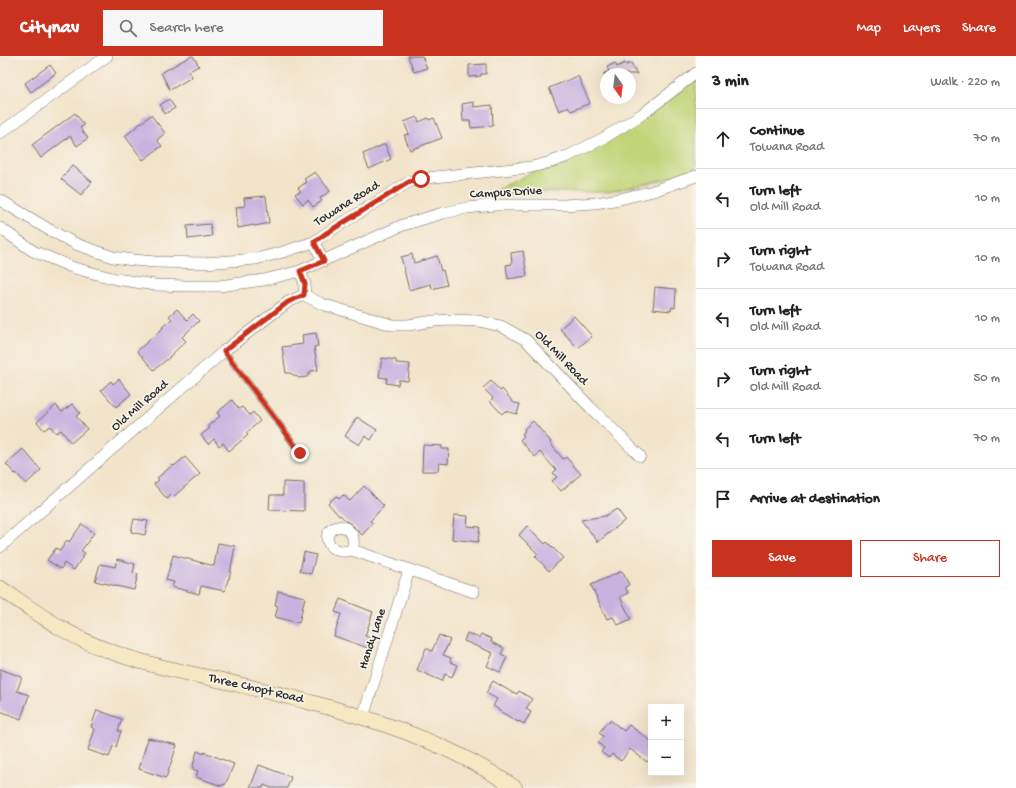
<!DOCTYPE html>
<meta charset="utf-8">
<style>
body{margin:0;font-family:"Gochi Hand",sans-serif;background:#f6f6f6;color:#222}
.controls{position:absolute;right:12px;bottom:12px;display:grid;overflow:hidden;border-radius:0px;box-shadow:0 4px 16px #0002}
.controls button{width:36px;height:36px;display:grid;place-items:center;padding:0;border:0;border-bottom:1px solid #e0e0e0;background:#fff;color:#222;font:20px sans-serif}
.compass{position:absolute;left:600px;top:12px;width:36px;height:36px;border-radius:50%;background:#fff;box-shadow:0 4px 16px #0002;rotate:166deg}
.stop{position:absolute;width:12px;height:12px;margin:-9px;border:3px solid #c8321e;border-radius:50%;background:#fff}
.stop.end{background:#c8321e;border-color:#fff;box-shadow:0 1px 4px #0008}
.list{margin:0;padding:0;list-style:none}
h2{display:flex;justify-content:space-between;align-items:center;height:52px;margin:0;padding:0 16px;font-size:17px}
h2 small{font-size:13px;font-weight:400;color:#767676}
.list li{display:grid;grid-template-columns:26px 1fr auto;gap:12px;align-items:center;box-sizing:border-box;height:60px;padding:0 16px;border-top:1px solid #e0e0e0}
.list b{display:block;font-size:15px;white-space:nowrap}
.list p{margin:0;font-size:13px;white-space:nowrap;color:#767676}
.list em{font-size:13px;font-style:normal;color:#767676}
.actions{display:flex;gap:8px;padding:12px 16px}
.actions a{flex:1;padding:9px 0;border:1px solid #c8321e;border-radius:0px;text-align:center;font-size:14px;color:#c8321e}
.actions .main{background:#c8321e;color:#fff}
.icon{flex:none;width:22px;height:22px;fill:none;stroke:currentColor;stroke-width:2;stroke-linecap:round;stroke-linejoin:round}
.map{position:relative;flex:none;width:696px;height:732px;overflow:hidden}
header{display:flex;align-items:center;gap:24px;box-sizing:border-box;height:56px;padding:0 20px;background:#c8321e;color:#fff}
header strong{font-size:19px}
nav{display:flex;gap:22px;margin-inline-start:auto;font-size:14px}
.search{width:280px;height:36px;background:#f6f6f6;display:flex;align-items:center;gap:10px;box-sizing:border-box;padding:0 14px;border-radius:0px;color:#767676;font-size:15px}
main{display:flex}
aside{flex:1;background:#fff}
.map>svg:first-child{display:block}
</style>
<header>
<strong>Citynav</strong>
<div class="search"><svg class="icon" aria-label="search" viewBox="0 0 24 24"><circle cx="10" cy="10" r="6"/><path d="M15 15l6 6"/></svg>Search here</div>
<nav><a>Map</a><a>Layers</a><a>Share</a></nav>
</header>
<main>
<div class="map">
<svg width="696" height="732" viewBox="0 0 696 732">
<rect width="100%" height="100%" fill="#f7f3e8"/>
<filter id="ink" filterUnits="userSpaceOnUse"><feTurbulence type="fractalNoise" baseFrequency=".025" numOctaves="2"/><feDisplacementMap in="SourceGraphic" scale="8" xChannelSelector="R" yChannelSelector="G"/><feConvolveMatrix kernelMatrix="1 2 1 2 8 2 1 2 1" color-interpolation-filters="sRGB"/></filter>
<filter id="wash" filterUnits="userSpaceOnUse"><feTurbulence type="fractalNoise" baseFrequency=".012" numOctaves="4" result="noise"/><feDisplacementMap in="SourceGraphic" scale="16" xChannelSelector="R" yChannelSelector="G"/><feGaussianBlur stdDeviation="0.9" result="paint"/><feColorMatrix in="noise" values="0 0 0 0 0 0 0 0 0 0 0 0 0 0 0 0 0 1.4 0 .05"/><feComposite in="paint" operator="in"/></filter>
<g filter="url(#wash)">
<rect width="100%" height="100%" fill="#f2e4ca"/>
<path fill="#c1d477" stroke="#768051" d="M 696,23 L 696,112 L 682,119 L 609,136 L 529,136 L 485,140 L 641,61 Z"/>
<g id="blocks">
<path fill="#c8b3e0" d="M 191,0 L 193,0 L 199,10 L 189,15 L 192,21 L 170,34 L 161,17 Z
M 408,0 L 422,0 L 427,12 L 414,16 Z
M 615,7 L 617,11 L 625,7 L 626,9 L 631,7 L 637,18 L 603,18 L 609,15 L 607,11 Z
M 486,8 L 486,18 L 481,18 L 481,20 L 469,21 L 469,9 Z
M 50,9 L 56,17 L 31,36 L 25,27 Z
M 578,20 L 590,47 L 571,55 L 568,51 L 559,55 L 549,32 Z
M 169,43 L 175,52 L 165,58 L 160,49 Z
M 474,46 L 474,51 L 492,49 L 493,70 L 471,72 L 470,65 L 463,65 L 462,48 Z
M 75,57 L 84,69 L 80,72 L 88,82 L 77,90 L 70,80 L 41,102 L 32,89 Z
M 151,59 L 165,77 L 157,84 L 162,90 L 143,104 L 125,80 Z
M 417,61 L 419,66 L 428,62 L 429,64 L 434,62 L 442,82 L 410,94 L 404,79 L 409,78 L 404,66 Z
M 385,88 L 391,103 L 369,113 L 363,98 Z
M 72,109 L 92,126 L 81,139 L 61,123 Z
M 315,116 L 330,135 L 320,142 L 322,145 L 313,151 L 308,144 L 303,148 L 295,138 L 301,135 L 298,132 L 307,126 L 304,123 Z
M 266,140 L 269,167 L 255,170 L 254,169 L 238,172 L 236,151 L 245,150 L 244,142 Z
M 210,168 L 212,180 L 188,183 L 187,170 Z
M 523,195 L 527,220 L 508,223 L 506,209 L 512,208 L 511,197 Z
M 412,198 L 414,207 L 437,200 L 441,215 L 443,214 L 447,229 L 432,233 L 431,228 L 409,234 L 401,201 Z
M 655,231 L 676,233 L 675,252 L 672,251 L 671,255 L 653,253 Z
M 177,253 L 187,264 L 193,258 L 199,265 L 182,281 L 186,285 L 169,301 L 170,301 L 154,314 L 137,295 L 163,272 L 162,271 L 172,263 L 169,260 Z
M 574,260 L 592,280 L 578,292 L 560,273 Z
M 316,277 L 318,290 L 314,291 L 318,314 L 311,315 L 307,321 L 299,322 L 290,317 L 286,317 L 282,291 L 303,288 L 302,279 Z
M 382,302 L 396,304 L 396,307 L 410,308 L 408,325 L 399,324 L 398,329 L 386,327 L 387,322 L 379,321 Z
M 119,323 L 131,338 L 116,351 L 101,334 L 111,325 L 113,328 Z
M 491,325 L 500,335 L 502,333 L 514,347 L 520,348 L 517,358 L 505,355 L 502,358 L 490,345 L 493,342 L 483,332 Z
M 232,344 L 239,353 L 242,351 L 250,359 L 253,356 L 260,365 L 246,377 L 248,379 L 229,395 L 223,387 L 219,390 L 214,383 L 208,388 L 201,379 L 210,372 L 208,370 L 220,360 L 217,357 Z
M 72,348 L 80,357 L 76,360 L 87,373 L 71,387 L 61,374 L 56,377 L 50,370 L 44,374 L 37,366 L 56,349 L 62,356 Z
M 357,361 L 377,374 L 371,384 L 365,380 L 359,389 L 345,380 Z
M 533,365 L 551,386 L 550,387 L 563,403 L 566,401 L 581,418 L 561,435 L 552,425 L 557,421 L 553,417 L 556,414 L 540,396 L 535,401 L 520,384 L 524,380 L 522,378 L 525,375 L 524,373 Z
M 423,389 L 442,390 L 442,393 L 449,393 L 448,408 L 439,407 L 438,415 L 422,415 Z
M 23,393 L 41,414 L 26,428 L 16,417 L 15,418 L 6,408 Z
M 185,401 L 200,418 L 174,440 L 172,438 L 167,443 L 154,428 L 159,424 L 157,422 L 173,409 L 174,410 Z
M 283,426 L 304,427 L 304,455 L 269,454 L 270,439 L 283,439 Z
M 364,430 L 384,450 L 370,465 L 373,467 L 362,479 L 351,468 L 346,465 L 340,459 L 339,460 L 328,447 L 336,440 L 339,443 L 343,439 L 350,445 Z
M 617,453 L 625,464 L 598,486 L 581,464 L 605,460 Z
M 454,459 L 468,460 L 467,470 L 480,471 L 478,486 L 452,483 Z
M 134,463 L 148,465 L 145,479 L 131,476 Z
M 82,468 L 94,477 L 81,495 L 85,497 L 74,514 L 64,507 L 61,513 L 47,504 L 56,492 L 60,495 L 67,484 L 69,486 Z
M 527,470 L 545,488 L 547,486 L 563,502 L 549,515 L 535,500 L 538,498 L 519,479 Z
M 218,487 L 235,490 L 229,523 L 228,523 L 225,535 L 201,530 L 199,538 L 172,531 L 174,526 L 166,524 L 173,499 L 214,510 Z
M 304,496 L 316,499 L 311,518 L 300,515 Z
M 117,503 L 135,508 L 133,517 L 138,518 L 134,534 L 95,525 L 100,508 L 115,511 Z
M 622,515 L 629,529 L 625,531 L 628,537 L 620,541 L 631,563 L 618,569 L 613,561 L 607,563 L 591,529 Z
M 278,535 L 305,541 L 299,567 L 275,561 L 278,550 L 275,549 Z
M 340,543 L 373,556 L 365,580 L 371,582 L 368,592 L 334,580 L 341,558 L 335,556 Z
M 467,577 L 479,582 L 481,578 L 492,583 L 491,586 L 504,592 L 501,598 L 507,601 L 500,616 L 487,610 L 493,597 L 464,585 Z
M 439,579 L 450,584 L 443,599 L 451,602 L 450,606 L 457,609 L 452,621 L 445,618 L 442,625 L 417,614 L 426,592 L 432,595 Z
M 0,613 L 22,621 L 17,635 L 29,639 L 21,663 L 0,655 Z
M 493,625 L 513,637 L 513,636 L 517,638 L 519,635 L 532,643 L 526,653 L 531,656 L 524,668 L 519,665 L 518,666 L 498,654 L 498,653 L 493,650 L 497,643 L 486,637 Z
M 97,654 L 122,663 L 118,675 L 121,675 L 116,691 L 113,690 L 109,701 L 88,694 L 95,673 L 91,671 Z
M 610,664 L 624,675 L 629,669 L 651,685 L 651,701 L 647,706 L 630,693 L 621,705 L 612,698 L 609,702 L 601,696 L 604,692 L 598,687 L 603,680 L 599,677 L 607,666 L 609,667 Z
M 148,682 L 177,689 L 166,722 L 139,713 Z
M 197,695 L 204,698 L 204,696 L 234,708 L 225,729 L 223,728 L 222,730 L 196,721 L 198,715 L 192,713 Z
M 259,709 L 291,721 L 287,732 L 271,732 L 264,729 L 263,732 L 250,732 Z"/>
</g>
</g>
<g filter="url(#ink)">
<use href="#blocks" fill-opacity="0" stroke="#716c63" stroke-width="1"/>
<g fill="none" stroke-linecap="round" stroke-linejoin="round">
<g stroke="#716c63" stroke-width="7">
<path id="lane" d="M 224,295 L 283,373 L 300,397"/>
</g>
<g stroke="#716c63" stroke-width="12">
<path id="street" d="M 0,77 L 107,0
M 0,144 L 48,173 L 76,188 L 113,201 L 133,204 L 155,206 L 205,207 L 256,203 L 283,196 L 314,186 L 325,178 L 409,126 L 421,123 L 435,121 L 532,111 L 551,106 L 568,100 L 604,82 L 644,57 L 696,17
M 0,172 L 33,195 L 74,212 L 116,223 L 155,229 L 187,230 L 219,230 L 264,224 L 300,215 L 403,169 L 443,157 L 467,152 L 495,149 L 564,149 L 595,147 L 620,143 L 653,135 L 696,120
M 314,186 L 323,205
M 304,239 L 322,248 L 392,269 L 408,269 L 434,265 L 453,264 L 479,265 L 501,270 L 526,284 L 590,351 L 640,400
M 0,491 L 224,295 L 288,246 L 304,239 L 305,228 L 300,215
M 352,494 C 327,501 319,475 337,471 C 341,470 345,471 348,474 C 355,479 354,487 352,494 L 474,536
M 363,661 L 409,514"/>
</g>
<g stroke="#716c63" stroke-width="16">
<path id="secondary" d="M 0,532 C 33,554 66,579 104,593 C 142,608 183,616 224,625 C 323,649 429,672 515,732"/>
</g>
<use href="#lane" stroke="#fff" stroke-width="5.5"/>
<use href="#street" stroke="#fff" stroke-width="11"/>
<use href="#secondary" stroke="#f7e8c3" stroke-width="15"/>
</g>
</g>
<g fill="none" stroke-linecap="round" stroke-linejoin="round" filter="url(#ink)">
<path stroke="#c8321e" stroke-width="5" d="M 300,397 L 283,373 L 224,295 L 288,246 L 304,239 L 305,228 L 300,215 L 324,205 L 314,186 L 325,178 L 409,126 L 421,123"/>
</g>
<g text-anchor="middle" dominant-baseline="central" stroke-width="3.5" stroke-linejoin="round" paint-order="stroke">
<g font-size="13" fill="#2b2b2b" stroke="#f7f3e8">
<text transform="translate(506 137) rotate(-3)">Campus Drive</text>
<text transform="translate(347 148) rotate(-32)">Towana Road</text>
<text transform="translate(561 302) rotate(46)">Old Mill Road</text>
<text transform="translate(140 350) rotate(-41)">Old Mill Road</text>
<text transform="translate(373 583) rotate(-72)">Handy Lane</text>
<text transform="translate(256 633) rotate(13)">Three Chopt Road</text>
</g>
</g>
</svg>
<div class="controls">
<button>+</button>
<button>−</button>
</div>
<svg class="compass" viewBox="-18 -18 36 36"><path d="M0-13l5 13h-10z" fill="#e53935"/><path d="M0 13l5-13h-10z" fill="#767676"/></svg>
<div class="stop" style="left:421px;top:123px"></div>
<div class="stop end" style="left:300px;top:397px"></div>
</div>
<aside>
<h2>3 min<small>Walk · 220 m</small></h2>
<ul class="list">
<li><svg class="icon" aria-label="ahead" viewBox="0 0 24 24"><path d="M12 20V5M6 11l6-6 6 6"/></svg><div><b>Continue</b><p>Towana Road</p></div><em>70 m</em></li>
<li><svg class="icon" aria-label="left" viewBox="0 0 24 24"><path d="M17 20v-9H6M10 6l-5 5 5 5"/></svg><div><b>Turn left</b><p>Old Mill Road</p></div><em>10 m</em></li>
<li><svg class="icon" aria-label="right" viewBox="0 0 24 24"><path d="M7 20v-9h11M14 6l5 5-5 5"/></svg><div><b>Turn right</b><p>Towana Road</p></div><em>10 m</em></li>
<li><svg class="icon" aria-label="left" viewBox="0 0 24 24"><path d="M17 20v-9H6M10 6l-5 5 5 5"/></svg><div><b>Turn left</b><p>Old Mill Road</p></div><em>10 m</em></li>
<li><svg class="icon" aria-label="right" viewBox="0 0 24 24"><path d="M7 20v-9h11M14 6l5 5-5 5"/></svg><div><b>Turn right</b><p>Old Mill Road</p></div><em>50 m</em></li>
<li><svg class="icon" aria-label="left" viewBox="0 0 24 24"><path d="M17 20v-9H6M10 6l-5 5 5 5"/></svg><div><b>Turn left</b></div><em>70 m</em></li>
<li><svg class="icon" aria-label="arrive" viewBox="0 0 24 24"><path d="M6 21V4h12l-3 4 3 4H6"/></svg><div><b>Arrive at destination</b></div></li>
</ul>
<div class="actions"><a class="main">Save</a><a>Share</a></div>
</aside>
</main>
